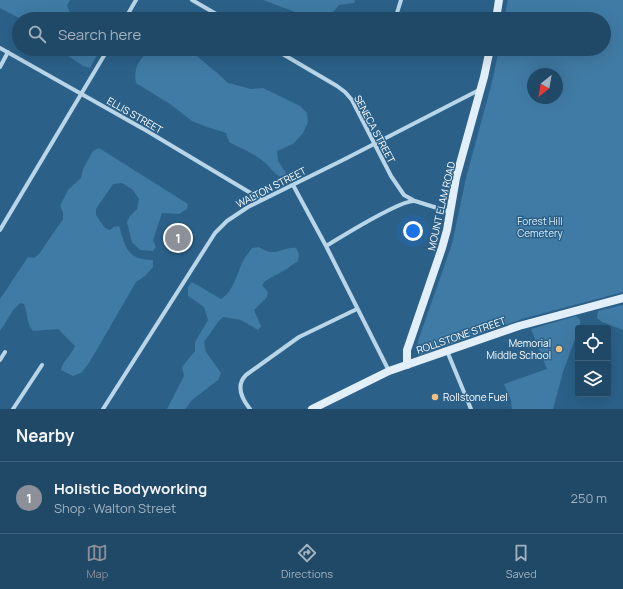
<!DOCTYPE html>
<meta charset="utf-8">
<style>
body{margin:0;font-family:Manrope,sans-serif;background:#2d5370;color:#f1f3f6}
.controls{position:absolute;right:12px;bottom:12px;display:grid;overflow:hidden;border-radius:4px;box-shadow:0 4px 16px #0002}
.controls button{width:36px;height:36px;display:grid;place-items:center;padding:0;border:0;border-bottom:1px solid #3d617b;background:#204967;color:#f1f3f6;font:20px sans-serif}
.compass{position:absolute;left:527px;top:68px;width:36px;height:36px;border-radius:50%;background:#204967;box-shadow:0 4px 16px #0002;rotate:211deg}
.you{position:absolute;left:413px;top:231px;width:14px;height:14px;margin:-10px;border:3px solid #fff;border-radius:50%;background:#1a73e8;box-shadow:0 0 0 6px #1a73e833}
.badge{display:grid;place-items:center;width:26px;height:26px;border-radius:50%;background:#8c9099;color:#fff;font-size:13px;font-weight:700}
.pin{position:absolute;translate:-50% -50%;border:2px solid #fff;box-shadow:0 1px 4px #0006}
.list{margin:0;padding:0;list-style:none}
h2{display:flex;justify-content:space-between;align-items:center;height:52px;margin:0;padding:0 16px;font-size:17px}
h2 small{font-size:13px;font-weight:400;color:#a2b2c0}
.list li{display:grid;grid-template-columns:26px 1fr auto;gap:12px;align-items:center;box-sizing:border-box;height:72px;padding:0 16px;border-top:1px solid #3d617b}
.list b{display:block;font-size:15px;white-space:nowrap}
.list p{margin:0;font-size:13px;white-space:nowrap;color:#a2b2c0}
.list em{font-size:13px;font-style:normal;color:#a2b2c0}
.icon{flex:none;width:22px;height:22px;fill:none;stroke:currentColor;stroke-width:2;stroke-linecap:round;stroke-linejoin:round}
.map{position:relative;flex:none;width:623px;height:409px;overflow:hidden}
.search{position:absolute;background:#204967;box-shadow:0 4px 16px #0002;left:12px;right:12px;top:12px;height:44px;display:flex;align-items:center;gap:10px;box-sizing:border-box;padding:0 14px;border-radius:22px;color:#a2b2c0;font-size:15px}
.sheet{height:124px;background:#204967}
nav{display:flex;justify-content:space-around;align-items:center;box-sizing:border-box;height:56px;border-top:1px solid #3d617b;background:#204967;font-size:11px;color:#a2b2c0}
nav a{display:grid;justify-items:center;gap:2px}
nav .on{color:#8c9099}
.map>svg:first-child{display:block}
</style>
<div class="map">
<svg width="623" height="409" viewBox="0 0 623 409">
<rect width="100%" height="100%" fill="#2b6189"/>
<path fill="#407ba5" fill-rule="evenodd" d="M 0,0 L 70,0 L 67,5 L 70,13 L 75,19 L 21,19 L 0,8 Z
M 263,0 L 355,0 L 354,3 L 339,5 L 333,12 L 336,19 L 314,19 Z
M 508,0 L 623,0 L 623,292 L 525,318 L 418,356 L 418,341 L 452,244 L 466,178 L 492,82 L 499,49 L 604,49 L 604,19 L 504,19 ZM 533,74 L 557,74 L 557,98 L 533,98 Z
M 58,49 L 100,49 L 90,68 L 83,66 Z
M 152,49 L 188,49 L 215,71 L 228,83 L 251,89 L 263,88 L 300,106 L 307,113 L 308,122 L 303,133 L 293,144 L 277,151 L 278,161 L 286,173 L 283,178 C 273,174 271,167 263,161 C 253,153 241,148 229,142 L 226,133 L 207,127 L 192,121 L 170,104 L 136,83 C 133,68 140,57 152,49 Z
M 99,148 L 188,204 L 187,209 L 179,214 L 162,213 L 153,240 L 156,247 L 153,251 L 140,250 L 132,242 L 127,222 L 130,216 L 137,209 L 139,199 L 133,190 L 122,183 L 113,184 L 96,209 L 96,215 L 105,228 L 110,230 L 114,227 L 119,226 C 126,248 126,259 153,260 L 153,267 L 145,276 L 136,282 L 89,363 L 81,373 L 73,376 L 61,370 C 63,359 71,357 75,346 L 58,329 L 33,331 C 26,322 28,314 24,304 L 20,303 L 14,309 L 0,331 L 0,299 L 28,257 L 34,258 L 39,254 L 63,219 L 63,212 L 60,206 L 68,190 L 81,178 L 83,169 L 93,151 Z
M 259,247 C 262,249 267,252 271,252 C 279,253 288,246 296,248 L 299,254 L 298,261 L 285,270 L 265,281 L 262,285 L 268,292 L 267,297 L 254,310 L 261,326 L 258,330 L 241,320 L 223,317 L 218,322 L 204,342 L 206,352 L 221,373 L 218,380 L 192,400 L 185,409 L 167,409 L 184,376 L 182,367 L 195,351 L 195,342 L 208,320 L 204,307 L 188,296 L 188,287 L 192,282 L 221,299 C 234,291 237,273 243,261 C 246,256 249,252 252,248 Z
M 623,305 L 623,330 L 602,322 L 597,318 L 598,311 Z
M 576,316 L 580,320 L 580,325 L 563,372 L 553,409 L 512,409 L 511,400 L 504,384 L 547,369 L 531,329 Z"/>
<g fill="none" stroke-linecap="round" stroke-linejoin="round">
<path stroke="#b9d5e8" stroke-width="4" d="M 192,0 L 225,19
M 125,19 L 136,0
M 400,19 L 397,13 L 401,0
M 0,48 L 147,131 L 254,195 L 261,200
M 274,49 L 337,86 L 345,92 L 352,100 L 391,176 L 404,195 L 413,200
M 0,67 L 8,52
M 293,185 L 326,246 L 389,371
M 0,230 L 108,49
M 326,246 C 341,237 401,199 415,201 L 450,212
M 447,351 L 471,409
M 0,360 L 5,352
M 13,409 L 42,365
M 103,409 L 215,233 L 227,221 L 248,207 L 343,160 L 481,89
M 250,409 C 242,399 235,386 246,375 L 299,337 L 357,309"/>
<path stroke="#e2eef8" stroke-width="8" d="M 496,19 L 499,0
M 407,365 L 407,350 L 442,248 L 447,230 L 456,178 L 484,77 L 490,49
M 312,409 L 389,371 L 519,326 L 623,298"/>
</g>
<g fill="#eec081" stroke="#2b6189" stroke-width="1.5">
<circle cx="559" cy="349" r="4"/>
<circle cx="435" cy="397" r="4"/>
</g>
<g text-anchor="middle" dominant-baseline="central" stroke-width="3" stroke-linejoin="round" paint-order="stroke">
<g font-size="10" fill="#fff" stroke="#2b6189">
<text transform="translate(135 115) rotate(30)">ELLIS STREET</text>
<text transform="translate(375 129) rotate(62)">SENECA STREET</text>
<text transform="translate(271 187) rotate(-27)">WALTON STREET</text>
<text transform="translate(441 206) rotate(-77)">MOUNT ELAM ROAD</text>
<text transform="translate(461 335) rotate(-19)">ROLLSTONE STREET</text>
</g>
<g font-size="10" fill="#dcecf7" stroke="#2b6189">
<text x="540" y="221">Forest Hill<tspan x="540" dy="12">Cemetery</tspan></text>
</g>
<g font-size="10" fill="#fff" stroke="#2b6189" text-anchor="end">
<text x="551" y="343">Memorial<tspan x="551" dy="12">Middle School</tspan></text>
<text x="443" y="397" text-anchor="start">Rollstone Fuel</text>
</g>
</g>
</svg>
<div class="controls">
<button><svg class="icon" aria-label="locate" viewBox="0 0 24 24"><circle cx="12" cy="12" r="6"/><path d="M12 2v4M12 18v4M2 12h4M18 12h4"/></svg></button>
<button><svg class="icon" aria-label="layers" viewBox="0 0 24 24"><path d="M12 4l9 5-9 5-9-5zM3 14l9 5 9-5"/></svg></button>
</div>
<svg class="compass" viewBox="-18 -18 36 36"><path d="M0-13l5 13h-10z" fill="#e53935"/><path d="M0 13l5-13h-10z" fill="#a2b2c0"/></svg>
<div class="you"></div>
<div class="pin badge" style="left:178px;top:238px">1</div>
<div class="search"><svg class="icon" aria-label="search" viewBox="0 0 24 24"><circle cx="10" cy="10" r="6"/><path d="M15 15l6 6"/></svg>Search here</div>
</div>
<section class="sheet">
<h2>Nearby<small></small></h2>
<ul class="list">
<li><span class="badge">1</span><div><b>Holistic Bodyworking</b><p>Shop · Walton Street</p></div><em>250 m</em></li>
</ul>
</section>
<nav>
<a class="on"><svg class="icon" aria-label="map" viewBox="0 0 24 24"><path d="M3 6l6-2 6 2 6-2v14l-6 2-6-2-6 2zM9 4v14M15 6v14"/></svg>Map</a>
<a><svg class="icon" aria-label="directions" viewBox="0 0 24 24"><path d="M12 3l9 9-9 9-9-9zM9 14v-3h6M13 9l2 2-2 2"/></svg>Directions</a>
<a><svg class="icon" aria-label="saved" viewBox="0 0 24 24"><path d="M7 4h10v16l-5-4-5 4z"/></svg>Saved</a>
</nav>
